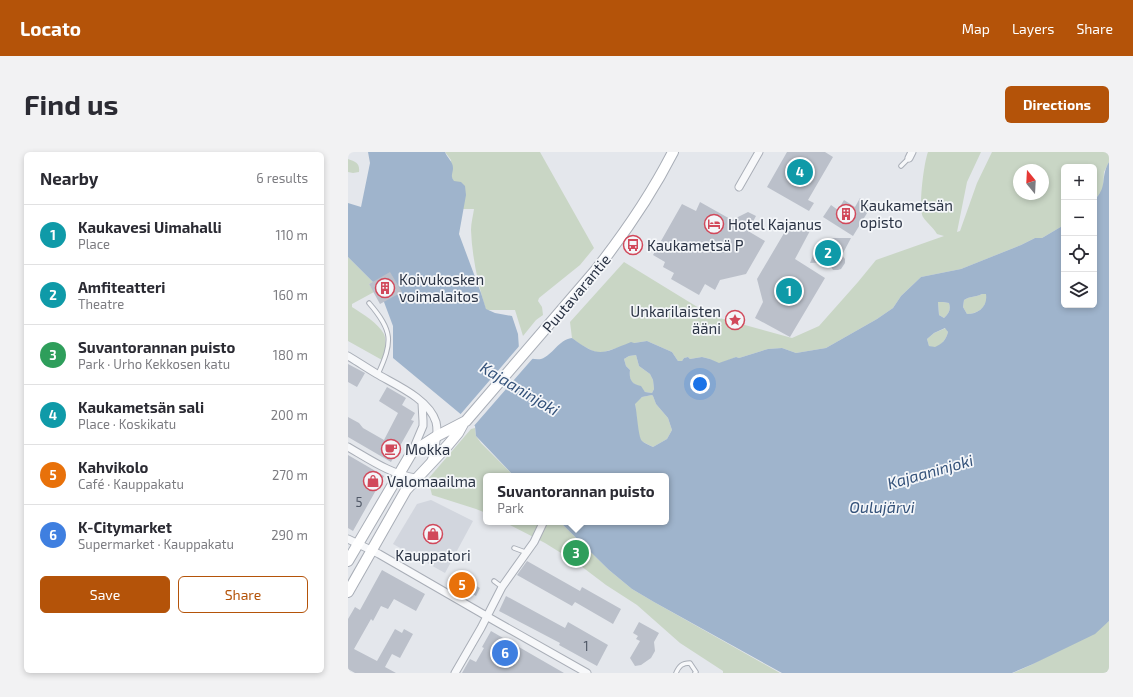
<!DOCTYPE html>
<meta charset="utf-8">
<style>
body{margin:0;font-family:"Exo 2",sans-serif;background:#f2f2f3;color:#2b2b33}
.controls{position:absolute;right:12px;top:12px;display:grid;overflow:hidden;border-radius:6px;box-shadow:0 2px 6px #0003}
.controls button{width:36px;height:36px;display:grid;place-items:center;padding:0;border:0;border-bottom:1px solid #e1e1e2;background:#fff;color:#2b2b33;font:20px sans-serif}
.compass{position:absolute;left:665px;top:12px;width:36px;height:36px;border-radius:50%;background:#fff;box-shadow:0 2px 6px #0003;rotate:342deg}
.you{position:absolute;left:352px;top:232px;width:14px;height:14px;margin:-10px;border:3px solid #fff;border-radius:50%;background:#1a73e8;box-shadow:0 0 0 6px #1a73e833}
.badge{display:grid;place-items:center;width:26px;height:26px;border-radius:50%;background:#b45309;color:#fff;font-size:13px;font-weight:700}
.pin{position:absolute;translate:-50% -50%;border:2px solid #fff;box-shadow:0 1px 4px #0006}
.popup{position:absolute;left:135px;top:321px;width:186px;height:52px;box-sizing:border-box;display:grid;place-content:center;border-radius:6px;background:#fff;filter:drop-shadow(0 1px 3px #0005);font-size:13px;white-space:nowrap;color:#7c7c81}
.popup b{font-size:15px;color:#2b2b33}
.popup::after{content:'';position:absolute;left:50%;top:100%;margin-left:-8px;border:8px solid transparent;border-top-color:#fff}
.list{margin:0;padding:0;list-style:none}
h2{display:flex;justify-content:space-between;align-items:center;height:52px;margin:0;padding:0 16px;font-size:17px}
h2 small{font-size:13px;font-weight:400;color:#7c7c81}
.list li{display:grid;grid-template-columns:26px 1fr auto;gap:12px;align-items:center;box-sizing:border-box;height:60px;padding:0 16px;border-top:1px solid #e1e1e2}
.list b{display:block;font-size:15px;white-space:nowrap}
.list p{margin:0;font-size:13px;white-space:nowrap;color:#7c7c81}
.list em{font-size:13px;font-style:normal;color:#7c7c81}
.actions{display:flex;gap:8px;padding:12px 16px}
.actions a{flex:1;padding:9px 0;border:1px solid #b45309;border-radius:6px;text-align:center;font-size:14px;color:#b45309}
.actions .main{background:#b45309;color:#fff}
.icon{flex:none;width:22px;height:22px;fill:none;stroke:currentColor;stroke-width:2;stroke-linecap:round;stroke-linejoin:round}
.map{position:relative;flex:none;width:761px;height:521px;overflow:hidden;border-radius:6px}
header{display:flex;align-items:center;gap:24px;box-sizing:border-box;height:56px;padding:0 20px;background:#b45309;color:#fff}
header strong{font-size:19px}
nav{display:flex;gap:22px;margin-inline-start:auto;font-size:14px}
.intro{display:flex;align-items:center;justify-content:space-between;box-sizing:border-box;height:96px;padding:0 24px}
h1{margin:0;font-size:28px}
.button{padding:10px 18px;border-radius:6px;background:#b45309;color:#fff;font-size:14px;font-weight:700}
main{display:flex;gap:24px;padding:0 24px}
aside{flex:1;background:#fff;border-radius:6px;box-shadow:0 2px 6px #0003}
.map>svg:first-child{display:block}
</style>
<header>
<strong>Locato</strong>
<nav><a>Map</a><a>Layers</a><a>Share</a></nav>
</header>
<div class="intro"><h1>Find us</h1><a class="button">Directions</a></div>
<main>
<aside>
<h2>Nearby<small>6 results</small></h2>
<ul class="list">
<li><span class="badge" style="background:#0f9aa8">1</span><div><b>Kaukavesi Uimahalli</b><p>Place</p></div><em>110 m</em></li>
<li><span class="badge" style="background:#0f9aa8">2</span><div><b>Amfiteatteri</b><p>Theatre</p></div><em>160 m</em></li>
<li><span class="badge" style="background:#2e9e5b">3</span><div><b>Suvantorannan puisto</b><p>Park · Urho Kekkosen katu</p></div><em>180 m</em></li>
<li><span class="badge" style="background:#0f9aa8">4</span><div><b>Kaukametsän sali</b><p>Place · Koskikatu</p></div><em>200 m</em></li>
<li><span class="badge" style="background:#e8710a">5</span><div><b>Kahvikolo</b><p>Café · Kauppakatu</p></div><em>270 m</em></li>
<li><span class="badge" style="background:#3f7fe0">6</span><div><b>K-Citymarket</b><p>Supermarket · Kauppakatu</p></div><em>290 m</em></li>
</ul>
<div class="actions"><a class="main">Save</a><a>Share</a></div>
</aside>
<div class="map">
<svg width="761" height="521" viewBox="0 0 761 521">
<rect width="100%" height="100%" fill="#e4e7ec"/>
<path fill="#d2d6de" d="M 83,348 L 125,369 L 97,421 L 45,392 L 69,352 Z"/>
<path fill="#c9d6c5" fill-rule="evenodd" d="M 97,0 L 192,0 L 246,96 L 232,113 L 191,146 L 190,149 L 194,155 L 195,163 L 188,168 L 175,184 L 167,158 L 138,158 C 130,132 124,105 123,78 C 123,71 125,64 126,57 L 115,57 L 104,26 L 103,8 Z
M 580,0 L 633,0 L 619,30 L 609,80 L 612,79 L 629,31 L 644,0 L 761,0 L 761,10 L 756,20 L 755,38 L 746,48 L 746,15 L 716,15 L 716,73 L 694,86 L 687,86 L 673,93 L 613,117 L 573,125 L 553,144 L 545,156 L 529,167 L 478,196 L 448,201 L 434,196 L 420,197 L 391,206 L 388,205 L 371,212 L 362,207 L 354,205 L 342,207 L 340,205 L 336,206 L 334,209 L 330,209 L 324,200 L 299,189 L 286,191 L 252,201 L 245,199 L 233,193 L 224,186 L 222,170 L 276,110 L 364,164 L 444,186 L 471,174 L 510,130 L 528,108 L 596,84 L 589,82 C 585,75 579,71 575,65 C 570,56 576,10 580,0 ZM 671,18 L 695,18 L 695,42 L 671,42 Z
M 0,7 C 8,10 12,11 11,20 L 5,21 L 0,20 Z
M 0,105 L 25,130 L 21,132 L 26,140 L 4,152 L 4,155 C 15,162 30,171 36,182 C 39,189 37,201 34,208 L 0,189 Z
M 634,142 L 639,142 C 640,155 630,162 619,162 L 615,155 L 616,148 C 622,144 628,145 634,142 Z
M 590,150 L 595,150 L 601,151 C 603,158 601,161 596,166 L 591,163 Z
M 598,176 L 600,180 C 598,188 594,192 587,196 L 581,194 L 579,187 L 586,181 Z
M 288,203 L 291,214 L 302,222 L 305,228 L 306,237 L 304,241 L 297,240 C 290,230 280,235 282,218 L 278,214 L 276,207 L 281,204 Z
M 304,243 L 305,244 L 308,252 L 320,266 L 324,278 L 319,287 L 305,295 L 293,289 L 290,281 L 287,251 L 294,245 Z
M 127,276 L 128,284 L 133,291 L 166,324 L 138,324 L 138,361 L 128,357 L 84,343 L 80,327 L 123,277 Z
M 156,370 L 212,370 L 261,418 L 284,437 L 306,450 L 432,521 L 375,521 L 375,519 L 332,491 L 289,453 L 258,433 L 229,411 L 197,391 Z
M 761,469 L 761,521 L 665,521 L 685,512 L 756,473 Z"/>
<path fill="#9fb4cc" fill-rule="evenodd" d="M 20,0 L 97,0 C 99,6 105,9 105,16 C 105,21 102,24 106,29 L 113,30 L 117,34 L 118,43 L 111,82 L 133,141 L 138,157 L 147,161 L 164,164 L 170,182 L 171,197 L 177,205 C 181,206 188,208 193,207 C 205,203 210,188 224,186 C 251,206 253,202 283,190 L 286,191 L 299,189 L 324,200 L 330,209 L 334,209 L 336,206 L 340,205 L 342,207 L 354,205 L 362,207 L 371,211 L 388,205 L 391,206 L 420,197 L 434,196 L 448,201 L 478,196 L 529,167 L 545,156 L 553,144 L 573,125 L 613,117 L 673,93 L 687,86 L 694,86 L 716,73 L 716,153 L 746,153 L 746,48 C 760,36 752,25 761,10 L 761,469 L 747,482 L 685,512 L 664,521 L 434,521 L 306,450 L 284,437 L 261,418 L 212,370 L 318,370 L 318,324 L 166,324 L 128,284 L 127,274 L 45,206 L 45,174 L 36,150 L 25,130 L 0,105 L 0,51 L 13,55 L 22,11 ZM 634,142 L 638,142 C 640,155 630,162 619,162 L 615,155 L 616,148 C 622,144 628,145 634,142 ZM 590,150 L 595,150 L 601,151 C 603,158 601,161 596,166 L 591,163 ZM 597,176 L 600,180 C 598,188 594,192 587,195 L 581,194 L 579,187 L 586,181 ZM 288,203 L 291,214 L 302,222 L 305,228 L 306,237 L 304,241 L 297,240 L 293,234 C 283,232 281,227 282,218 L 278,214 L 276,207 L 281,204 ZM 304,243 L 305,244 L 308,252 L 320,266 L 324,278 L 319,287 L 305,295 C 301,293 296,291 294,289 C 290,285 289,259 287,252 L 294,245 Z"/>
<path fill="#e4e7ec" d="M 173,192 L 173,196 L 178,204 L 186,205 L 125,275 L 111,264 Z"/>
<path fill="#bbc0ca" d="M 439,0 L 477,0 L 485,5 L 460,48 L 466,51 L 461,59 L 419,35 Z
M 512,46 L 524,53 L 505,84 L 475,65 L 483,53 L 490,58 L 496,48 L 507,55 Z
M 352,50 L 384,68 L 400,60 L 408,64 L 400,79 L 417,89 L 398,122 L 372,128 L 367,138 L 357,132 L 351,143 L 323,127 L 326,121 L 315,115 L 317,110 L 305,103 L 334,52 L 348,59 Z
M 442,71 L 453,78 L 457,71 L 464,75 L 447,107 L 477,126 L 442,185 L 407,166 L 415,150 L 409,127 Z
M 486,86 L 503,86 L 494,103 L 497,107 L 497,111 L 493,117 L 490,118 L 485,118 L 480,110 L 462,111 L 468,95 L 476,89 Z
M 42,120 L 54,140 L 32,152 L 21,132 Z
M 0,212 L 17,221 L 9,235 L 0,230 Z
M 39,235 L 58,246 L 54,253 L 67,261 L 63,268 L 66,269 L 43,310 L 0,285 L 0,265 L 11,271 L 15,276 L 36,288 L 50,261 L 31,249 Z
M 0,303 L 36,324 L 5,379 L 0,376 Z
M 179,409 L 232,439 L 234,435 L 273,457 L 265,472 L 227,450 L 224,454 L 169,423 Z
M 34,418 L 77,442 L 68,459 L 46,447 L 40,457 L 33,454 L 25,469 L 23,467 L 6,497 L 29,509 L 47,477 L 54,481 L 56,477 L 65,482 L 52,506 L 44,502 L 37,515 L 48,521 L 7,521 L 0,517 L 0,467 L 7,455 L 12,458 Z
M 106,421 L 132,436 L 128,444 L 102,428 Z
M 158,444 L 217,476 L 220,470 L 260,493 L 249,514 L 211,493 L 212,491 L 151,459 Z
M 291,470 L 311,481 L 306,490 L 307,499 L 303,506 L 293,513 L 287,514 L 282,506 L 292,489 L 288,487 L 290,484 L 285,481 Z
M 143,479 L 216,521 L 114,521 L 122,507 L 128,510 L 136,496 L 134,495 Z"/>
<g fill="none" stroke-linecap="round" stroke-linejoin="round">
<g stroke="#a9aeb7" stroke-width="5.5">
<path id="lane" d="M 553,14 L 561,6
M 21,151 C 45,179 45,189 30,222
M 166,396 L 177,400
M 146,429 L 154,435
M 328,521 C 331,514 334,511 342,511 L 348,520 L 347,521"/>
</g>
<g stroke="#a9aeb7" stroke-width="9">
<path id="street" d="M 561,6 L 564,0
M 391,35 L 411,0
M 0,204 C 10,210 19,216 29,222 C 48,233 81,247 88,270 C 91,283 87,297 83,309
M 0,295 C 21,307 44,323 68,326
M 64,300 L 75,274 L 75,269 L 74,251
M 0,387 L 31,402 L 147,469 L 239,521
M 107,521 L 133,476 L 154,435 L 186,390 L 195,371"/>
</g>
<g stroke="#a9aeb7" stroke-width="12">
<path id="secondary" d="M 0,409 L 64,300 L 89,284 L 118,269 L 247,119 C 277,81 303,43 325,0
M 0,440 L 58,338 L 100,293 L 110,281 L 116,270"/>
</g>
<use href="#lane" stroke="#f7f8fa" stroke-width="3.5"/>
<use href="#street" stroke="#f7f8fa" stroke-width="7"/>
<use href="#secondary" stroke="#fff" stroke-width="10"/>
</g>
<defs>
<g id="building-ring" transform="scale(1)"><circle r="9.5" fill="#f4f6f9" stroke="#d1495b" stroke-width="1.5"/><path d="M-4-6H4V6H1V3H-1V6H-4ZM-2.5-4.3h1.7v1.8h-1.7ZM.8-4.3h1.7v1.8H.8ZM-2.5-1h1.7V.8h-1.7ZM.8-1h1.7V.8H.8Z" fill="#d1495b"/></g>
<g id="hotel-ring" transform="scale(1)"><circle r="9.5" fill="#f4f6f9" stroke="#d1495b" stroke-width="1.5"/><path d="M-6-4.5h1.5V1H6V5H4.5V3h-9V5H-6ZM-4 0a1.8 1.8 0 1 1 3.6 0ZM.5 0V-2.5h3Q6-2.5 6 0Z" fill="#d1495b"/></g>
<g id="bus-ring" transform="scale(1)"><circle r="9.5" fill="#f4f6f9" stroke="#d1495b" stroke-width="1.5"/><path d="M-5-6H5V4H4V6H2V4H-2V6H-4V4H-5ZM-3.5-4V0h7V-4ZM-3.5 1.2v1.5H-2V1.2ZM2 1.2v1.5H3.5V1.2Z" fill="#d1495b"/></g>
<g id="sight-ring" transform="scale(1)"><circle r="9.5" fill="#f4f6f9" stroke="#d1495b" stroke-width="1.5"/><path d="M0-6L1.8-2.2L6-1.7L2.9 1.2L3.7 5.4L0 3.3L-3.7 5.4L-2.9 1.2L-6-1.7L-1.8-2.2Z" fill="#d1495b"/></g>
<g id="cafe-ring" transform="scale(1)"><circle r="9.5" fill="#f4f6f9" stroke="#d1495b" stroke-width="1.5"/><path d="M-5.5-4.5H6V0H3Q3 3.5 0 3.5H-2.5Q-5.5 3.5-5.5 0ZM3-3.2v2h1.7v-2ZM-6 4.5H4V6H-6Z" fill="#d1495b"/></g>
<g id="shop-ring" transform="scale(1)"><circle r="9.5" fill="#f4f6f9" stroke="#d1495b" stroke-width="1.5"/><path d="M-5-2.5h2.3a2.7 3.5 0 0 1 5.4 0H5L5.5 6h-11ZM-1.5-2.5h3a1.5 2.3 0 0 0-3 0Z" fill="#d1495b"/></g>
</defs>
<g fill-rule="evenodd">
<use href="#building-ring" x="498" y="62"/>
<use href="#hotel-ring" x="366" y="72"/>
<use href="#bus-ring" x="285" y="93"/>
<use href="#building-ring" x="37" y="136"/>
<use href="#sight-ring" x="387" y="168"/>
<use href="#cafe-ring" x="43" y="297"/>
<use href="#shop-ring" x="25" y="329"/>
<use href="#shop-ring" x="85" y="382"/>
</g>
<g text-anchor="middle" dominant-baseline="central" stroke-width="3.5" stroke-linejoin="round" paint-order="stroke">
<g font-size="13" fill="#4f5766">
<text x="11" y="350">5</text>
<text x="238" y="494">1</text>
</g>
<g font-size="15" fill="#2b3445" stroke="#f4f6f9" text-anchor="start">
<text x="512" y="53">Kaukametsän<tspan x="512" dy="17">opisto</tspan></text>
<text x="380" y="72">Hotel Kajanus</text>
<text x="299" y="93">Kaukametsä P</text>
<text x="51" y="127">Koivukosken<tspan x="51" dy="17">voimalaitos</tspan></text>
<text x="373" y="159" text-anchor="end">Unkarilaisten<tspan x="373" dy="17">ääni</tspan></text>
<text x="57" y="297">Mokka</text>
<text x="39" y="329">Valomaailma</text>
<text x="85" y="403" text-anchor="middle">Kauppatori</text>
</g>
<g font-size="15" fill="#2b3445" stroke="#f4f6f9">
<text transform="translate(228 141) rotate(-50)">Puutavarantie</text>
</g>
<g font-size="16" font-style="italic" fill="#34527a" stroke="#f4f6f9">
<text transform="translate(172 236) rotate(31)">Kajaaninjoki</text>
<text transform="translate(582 319) rotate(-16)">Kajaaninjoki</text>
<text x="534" y="354">Oulujärvi</text>
</g>
</g>
</svg>
<div class="controls">
<button>+</button>
<button>−</button>
<button><svg class="icon" aria-label="locate" viewBox="0 0 24 24"><circle cx="12" cy="12" r="6"/><path d="M12 2v4M12 18v4M2 12h4M18 12h4"/></svg></button>
<button><svg class="icon" aria-label="layers" viewBox="0 0 24 24"><path d="M12 4l9 5-9 5-9-5zM3 14l9 5 9-5"/></svg></button>
</div>
<svg class="compass" viewBox="-18 -18 36 36"><path d="M0-13l5 13h-10z" fill="#e53935"/><path d="M0 13l5-13h-10z" fill="#7c7c81"/></svg>
<div class="you"></div>
<div class="pin badge" style="left:441px;top:139px;background:#0f9aa8">1</div>
<div class="pin badge" style="left:480px;top:101px;background:#0f9aa8">2</div>
<div class="pin badge" style="left:228px;top:401px;background:#2e9e5b">3</div>
<div class="popup"><b>Suvantorannan puisto</b>Park</div>
<div class="pin badge" style="left:452px;top:20px;background:#0f9aa8">4</div>
<div class="pin badge" style="left:114px;top:433px;background:#e8710a">5</div>
<div class="pin badge" style="left:157px;top:501px;background:#3f7fe0">6</div>
</div>
</main>
